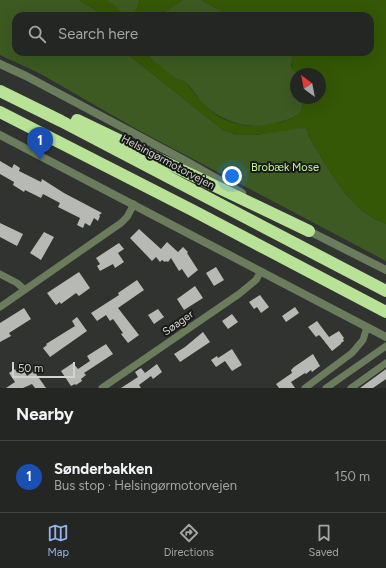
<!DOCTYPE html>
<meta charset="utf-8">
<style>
body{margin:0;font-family:Figtree,sans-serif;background:#2c2e2b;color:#f1f3f6}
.compass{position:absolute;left:290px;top:68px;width:36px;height:36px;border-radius:50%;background:#242623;box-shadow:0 4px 16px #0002;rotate:328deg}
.scale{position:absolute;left:12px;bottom:10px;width:63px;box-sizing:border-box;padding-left:4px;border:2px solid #d1d3d0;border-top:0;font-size:11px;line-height:14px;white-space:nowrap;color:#d1d3d0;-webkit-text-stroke:3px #191a18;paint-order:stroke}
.you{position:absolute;left:232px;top:176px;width:14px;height:14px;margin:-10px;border:3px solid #fff;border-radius:50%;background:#1a73e8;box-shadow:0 0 0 6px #1a73e833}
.badge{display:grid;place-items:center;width:26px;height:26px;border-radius:50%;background:#95b2f1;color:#fff;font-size:13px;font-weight:700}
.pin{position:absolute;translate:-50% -33px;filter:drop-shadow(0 1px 2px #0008)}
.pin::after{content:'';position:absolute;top:21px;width:14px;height:12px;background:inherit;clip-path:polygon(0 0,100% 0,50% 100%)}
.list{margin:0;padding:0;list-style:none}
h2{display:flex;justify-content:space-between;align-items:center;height:52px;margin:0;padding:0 16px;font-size:17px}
h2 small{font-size:13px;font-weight:400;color:#a3a5a6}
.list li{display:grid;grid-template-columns:26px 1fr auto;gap:12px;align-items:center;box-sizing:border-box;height:72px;padding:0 16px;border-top:1px solid #414341}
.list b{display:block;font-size:15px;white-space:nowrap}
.list p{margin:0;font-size:13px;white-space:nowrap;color:#a3a5a6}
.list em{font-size:13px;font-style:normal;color:#a3a5a6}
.icon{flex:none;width:22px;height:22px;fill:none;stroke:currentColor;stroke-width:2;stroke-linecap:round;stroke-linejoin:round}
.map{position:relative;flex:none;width:386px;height:388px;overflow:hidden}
.search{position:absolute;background:#242623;box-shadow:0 4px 16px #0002;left:12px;right:12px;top:12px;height:44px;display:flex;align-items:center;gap:10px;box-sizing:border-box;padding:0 14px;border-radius:12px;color:#a3a5a6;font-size:15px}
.sheet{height:124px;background:#242623}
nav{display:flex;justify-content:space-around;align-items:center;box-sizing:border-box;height:56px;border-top:1px solid #414341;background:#242623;font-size:11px;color:#a3a5a6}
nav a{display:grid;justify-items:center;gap:2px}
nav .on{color:#95b2f1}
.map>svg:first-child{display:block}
</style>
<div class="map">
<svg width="386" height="388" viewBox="0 0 386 388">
<rect width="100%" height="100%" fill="#30332f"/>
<path fill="#3d5a22" d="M 0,0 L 79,0 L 106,16 L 16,16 L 16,52 L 125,52 L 223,130 L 235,134 L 256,135 L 294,128 L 306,128 L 309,132 L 308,135 C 323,159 343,198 367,214 C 372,218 380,221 386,224 L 386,261 L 138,130 L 39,73 L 0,55 Z
M 106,0 L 140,0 L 135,12 L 126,16 Z
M 183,0 L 201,0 L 231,16 L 157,16 Z
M 145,52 L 289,52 L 293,58 L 291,66 L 293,70 L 299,74 L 296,74 L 296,98 L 304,98 L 301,112 C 296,117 290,119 283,121 C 254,132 225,124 203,104 C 197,98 193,88 186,83 C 183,80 178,80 175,78 C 165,73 152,60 145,52 Z"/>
<path fill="#345805" d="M 79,0 L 106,0 L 113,4 L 126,16 L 135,12 L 140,0 L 183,0 L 157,16 L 106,16 Z
M 201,0 L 386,0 L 386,224 C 380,221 372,218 367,214 C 343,198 323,159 308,135 L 309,132 L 306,128 C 278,130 251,141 223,130 L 125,52 L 145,52 L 149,57 L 175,78 L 185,82 L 188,85 L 202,103 L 211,111 L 221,118 L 234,123 L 247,126 L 257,126 L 279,123 L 293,118 L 301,112 L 304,98 L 320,98 L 320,74 C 313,74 295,76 292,68 C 291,66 293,61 293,58 L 289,52 L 370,52 L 370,16 L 231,16 Z"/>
<path fill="#b6b9b4" d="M 0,161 L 12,168 L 14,164 L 20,168 L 19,171 L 41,182 L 42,179 L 64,193 L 102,213 L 99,215 L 100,216 L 98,221 L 94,218 L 90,226 L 85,223 L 83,228 L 77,225 L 80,218 L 58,207 L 60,203 L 43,194 L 41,198 L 25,190 L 24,192 L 13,185 L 14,182 L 0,174 Z
M 0,223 L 23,234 L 17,246 L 0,237 Z
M 139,229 L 161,249 L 167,242 L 178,252 L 183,247 L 188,252 L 187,253 L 198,270 L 188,278 L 182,269 L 179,271 L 171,258 L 168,262 L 166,261 L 165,262 L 162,260 L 160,262 L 156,257 L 152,261 L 130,238 Z
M 44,232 L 54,237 L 41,260 L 30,253 Z
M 119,243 L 124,249 L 118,253 L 124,262 L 115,268 L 113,264 L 100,271 L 97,266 L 100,264 L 96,258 Z
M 216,267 L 224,280 L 214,286 L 206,273 Z
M 79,272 L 90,288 L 79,296 L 76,293 L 61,304 L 60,302 L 56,305 L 47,293 Z
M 137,280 L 144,290 L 118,308 L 139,335 L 128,343 L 121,334 L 123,333 L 113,319 L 110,321 L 106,315 L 97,321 L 91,313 L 119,295 L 118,293 Z
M 195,286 L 203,298 L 184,310 L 177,299 Z
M 260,295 L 269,307 L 261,313 L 257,307 L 254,309 L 249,302 Z
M 295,307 L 299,313 L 286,322 L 282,316 Z
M 24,308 L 31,319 L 9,333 L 11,336 L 0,342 L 0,323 Z
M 158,309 L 164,317 L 154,324 L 148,315 Z
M 232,314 L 238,322 L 228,329 L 222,321 Z
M 77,317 L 87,331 L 50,357 L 43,348 L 47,345 L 46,344 L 75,326 L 72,321 Z
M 317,321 L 329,337 L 339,331 L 344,338 L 343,339 L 344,341 L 341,343 L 341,344 L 332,351 L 321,337 L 319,335 L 316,337 L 308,327 Z
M 203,332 L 210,342 L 180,362 L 174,354 L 185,347 Z
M 106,344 L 113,354 L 84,373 L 86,375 L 81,379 L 82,381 L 76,385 L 75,384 L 71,386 L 61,371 L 73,363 L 78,369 L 90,361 L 87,356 Z
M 232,349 L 242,365 L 232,371 L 225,361 L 216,367 L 211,360 L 217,356 L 218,358 Z
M 313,354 L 320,366 L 312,372 L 311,370 L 306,374 L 305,373 L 291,382 L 295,388 L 279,388 L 276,384 L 292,373 L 291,370 L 294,367 Z
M 157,364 L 162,372 L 153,379 L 151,376 L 139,385 L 141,388 L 121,388 L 138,377 L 135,372 L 141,368 L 145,373 Z
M 15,369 L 17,373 L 23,369 L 27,376 L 34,371 L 46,388 L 35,388 L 32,384 L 23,388 L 6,388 L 15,382 L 9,373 Z
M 386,369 L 386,379 L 373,388 L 360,388 Z"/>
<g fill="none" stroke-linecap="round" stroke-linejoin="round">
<path stroke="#6b7c5d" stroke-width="7" d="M 0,274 L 17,283 L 25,290
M 0,307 L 121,223 L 127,217 L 134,204
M 102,388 L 239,294 L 256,280 L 261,271
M 305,388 L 352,353 L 363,340 L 367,327
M 326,388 L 386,346
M 351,388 L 386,363"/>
<path stroke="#6b7c5d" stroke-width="8" d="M 0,64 L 26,76 L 184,160 L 242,193
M 0,135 L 386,337
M 305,229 L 386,270"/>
<path stroke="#b8e396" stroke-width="12" d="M 0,91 L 61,121 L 386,291
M 0,112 L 192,210 L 386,312
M 77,120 L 309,231"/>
</g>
<g text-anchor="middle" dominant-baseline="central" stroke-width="4" stroke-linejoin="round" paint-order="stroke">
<g font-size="11" fill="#d1d3d0" stroke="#191a18">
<text transform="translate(168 162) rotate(28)">Helsingørmotorvejen</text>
<text transform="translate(178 323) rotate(-35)">Søager</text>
</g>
<g font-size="11" fill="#c1f893" stroke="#191a18">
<text x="285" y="167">Brobæk Mose</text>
</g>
</g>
</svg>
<svg class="compass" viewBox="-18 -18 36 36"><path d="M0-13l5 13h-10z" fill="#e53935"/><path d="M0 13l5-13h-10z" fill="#a3a5a6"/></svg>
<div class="scale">50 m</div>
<div class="you"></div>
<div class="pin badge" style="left:40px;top:160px;background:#1a4fb4">1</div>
<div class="search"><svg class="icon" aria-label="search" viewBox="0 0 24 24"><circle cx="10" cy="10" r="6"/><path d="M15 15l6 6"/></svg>Search here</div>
</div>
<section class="sheet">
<h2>Nearby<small></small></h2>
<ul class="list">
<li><span class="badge" style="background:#1a4fb4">1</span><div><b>Sønderbakken</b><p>Bus stop · Helsingørmotorvejen</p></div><em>150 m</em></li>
</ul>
</section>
<nav>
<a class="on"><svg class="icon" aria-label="map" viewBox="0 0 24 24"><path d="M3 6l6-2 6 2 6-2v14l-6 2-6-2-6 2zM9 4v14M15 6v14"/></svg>Map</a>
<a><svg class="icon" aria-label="directions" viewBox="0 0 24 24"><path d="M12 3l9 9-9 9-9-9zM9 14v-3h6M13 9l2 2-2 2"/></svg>Directions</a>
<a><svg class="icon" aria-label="saved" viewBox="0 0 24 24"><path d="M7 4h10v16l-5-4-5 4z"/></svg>Saved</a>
</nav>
